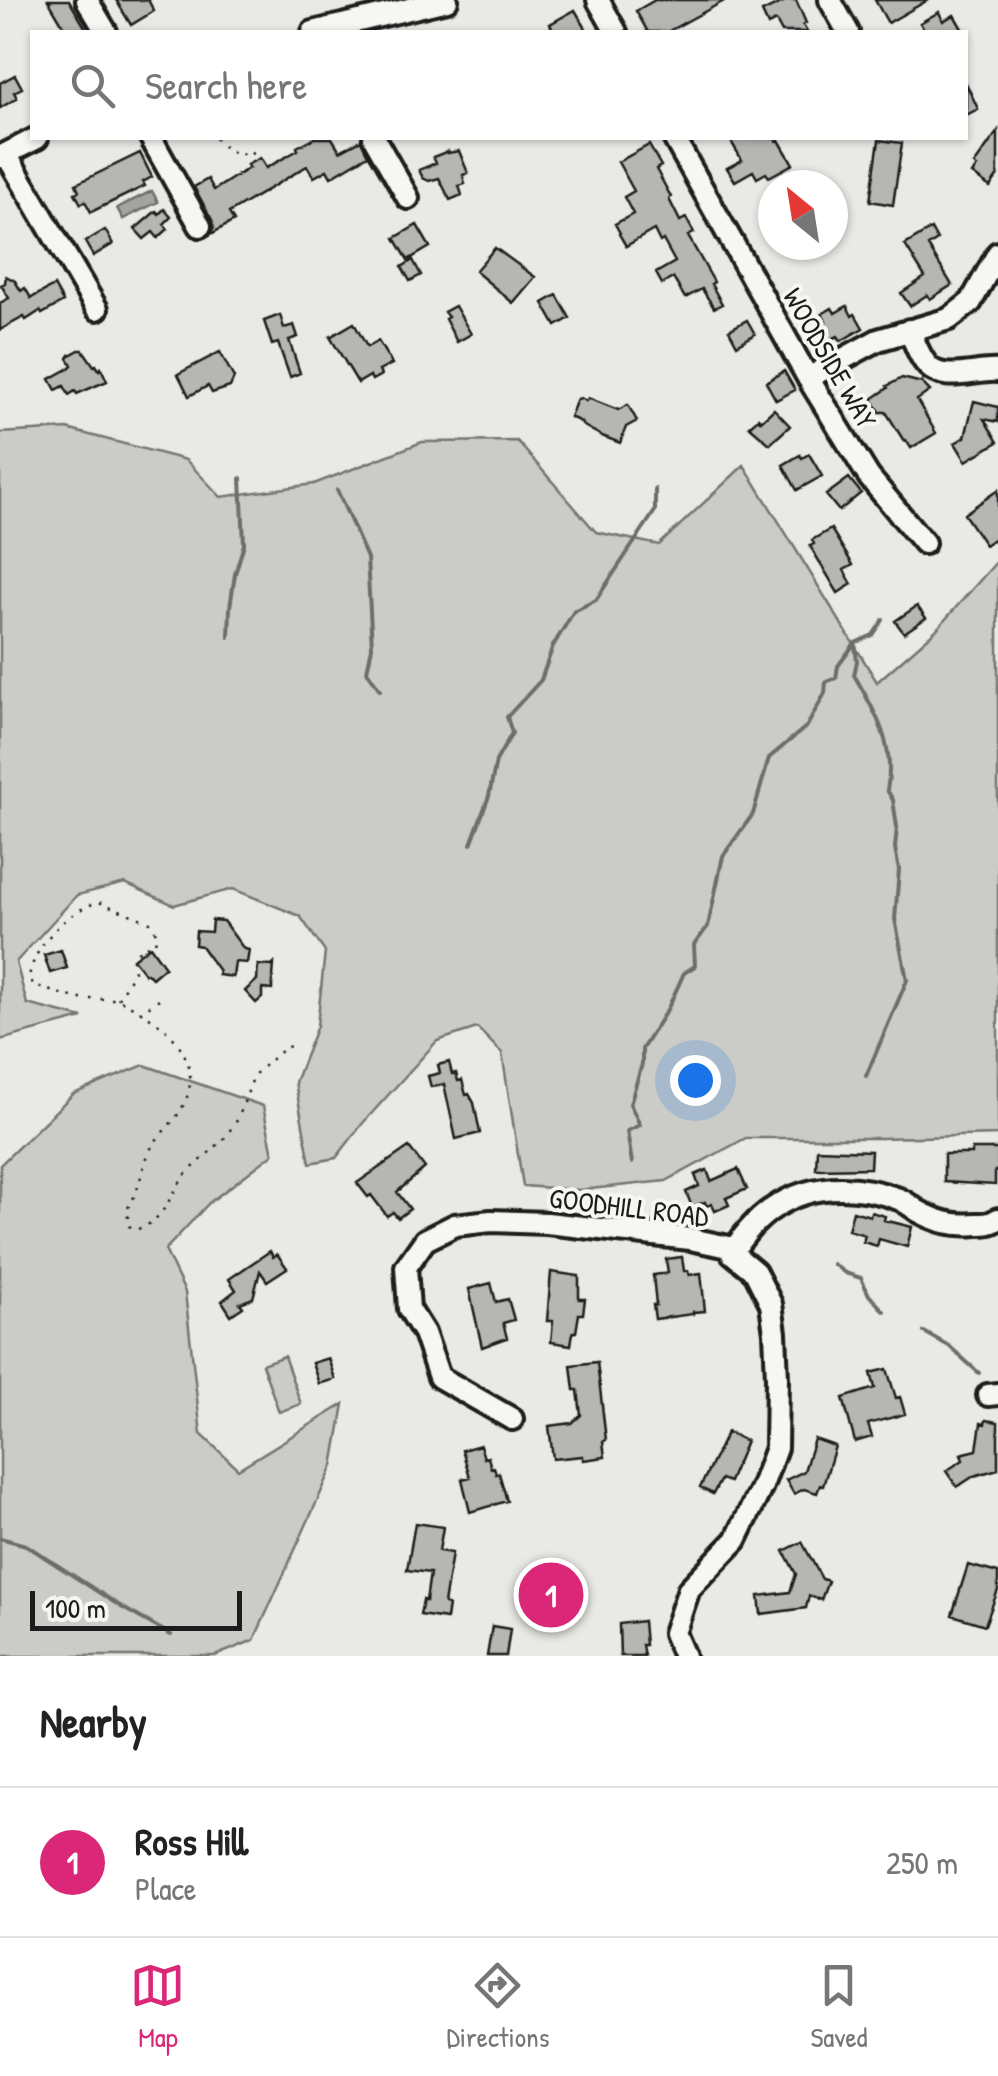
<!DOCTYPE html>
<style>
body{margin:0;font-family:"Patrick Hand",sans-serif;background:#f6f6f6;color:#222}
.compass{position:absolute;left:758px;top:170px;width:90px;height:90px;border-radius:50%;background:#fff;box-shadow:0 2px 8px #0004;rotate:330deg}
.scale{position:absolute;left:30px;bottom:25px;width:212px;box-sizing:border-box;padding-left:10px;border:5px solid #1c1c1c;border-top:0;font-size:28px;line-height:35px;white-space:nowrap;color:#1c1c1c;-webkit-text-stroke:8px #f6f6f2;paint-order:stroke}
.you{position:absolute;left:695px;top:1080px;width:35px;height:35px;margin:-25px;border:8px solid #fff;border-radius:50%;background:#1a73e8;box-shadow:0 0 0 15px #1a73e833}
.badge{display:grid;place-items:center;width:65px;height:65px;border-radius:50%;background:#db2777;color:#fff;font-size:32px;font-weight:700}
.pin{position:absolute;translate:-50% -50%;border:5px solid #fff;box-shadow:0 2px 10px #0006}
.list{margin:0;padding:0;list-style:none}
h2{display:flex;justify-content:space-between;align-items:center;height:130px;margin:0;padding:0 40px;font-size:42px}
h2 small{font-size:32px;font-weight:400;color:#767676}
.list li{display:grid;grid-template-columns:65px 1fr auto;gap:30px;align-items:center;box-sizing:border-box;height:150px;padding:0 40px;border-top:2px solid #e0e0e0}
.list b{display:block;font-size:38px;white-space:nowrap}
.list p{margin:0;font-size:32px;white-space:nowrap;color:#767676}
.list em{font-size:32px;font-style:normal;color:#767676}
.icon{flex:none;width:55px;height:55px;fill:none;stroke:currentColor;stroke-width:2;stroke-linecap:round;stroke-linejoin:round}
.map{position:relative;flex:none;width:998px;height:1656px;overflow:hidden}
.search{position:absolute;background:#fff;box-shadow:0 2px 8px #0004;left:30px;right:30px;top:30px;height:110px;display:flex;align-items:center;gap:25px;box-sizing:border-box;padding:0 35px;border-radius:0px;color:#767676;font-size:38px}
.sheet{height:280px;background:#fff}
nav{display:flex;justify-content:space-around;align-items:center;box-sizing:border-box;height:140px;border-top:2px solid #e0e0e0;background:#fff;font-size:28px;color:#767676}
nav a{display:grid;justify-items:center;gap:5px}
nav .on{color:#db2777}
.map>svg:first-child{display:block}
</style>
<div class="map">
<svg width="998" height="1656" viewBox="0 0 998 1656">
<rect width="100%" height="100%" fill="#e9e9e5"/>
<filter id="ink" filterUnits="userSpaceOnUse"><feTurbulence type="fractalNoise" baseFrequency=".01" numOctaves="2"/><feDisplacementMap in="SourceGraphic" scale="20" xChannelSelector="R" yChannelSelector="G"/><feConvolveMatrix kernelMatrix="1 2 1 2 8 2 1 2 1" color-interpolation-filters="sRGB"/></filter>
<g filter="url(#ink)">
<path fill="#cbcbc7" stroke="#747472" stroke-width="2.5" d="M 67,429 L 186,460 L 221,497 L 314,484 L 422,442 L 517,441 L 596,532 L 659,545 L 744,465 L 877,682 L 935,631 L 998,560 L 998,1135 L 880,1138 L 746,1138 L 666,1181 L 580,1190 L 523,1186 L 502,1053 L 477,1028 L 437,1041 L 363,1123 L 336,1158 L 310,1163 L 295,1082 L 317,1026 L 325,952 L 300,916 L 233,889 L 174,905 L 125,883 L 77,895 L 16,962 L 27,1004 L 83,1018 L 0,1040 L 0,433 Z
M 144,1065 L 263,1106 L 273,1154 L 209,1203 L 165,1250 L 185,1292 L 201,1434 L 238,1469 L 344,1404 L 333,1466 L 254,1640 L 215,1656 L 0,1656 L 0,1165 L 73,1094 Z
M 284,1356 L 301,1404 L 279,1412 L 262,1364 Z"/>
<path fill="#a3a3a1" stroke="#6d6d6c" stroke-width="2.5" d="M 152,191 L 158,202 L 123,219 L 117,208 Z"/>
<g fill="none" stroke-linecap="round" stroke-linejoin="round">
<path stroke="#6d6d6c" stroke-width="4" d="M 337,490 L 367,558 L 372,647 L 367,671 L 380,690
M 229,637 L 230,607 L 235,574 L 244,544 L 241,478
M 855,643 L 857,661 L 854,675 C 875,711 896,746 887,790 L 893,800 L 897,827 L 895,848 L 899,870 L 895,919 L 907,980 L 866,1076
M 471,844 L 489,796 L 496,761 L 512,733 L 507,717 L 541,680 L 553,646 L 574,611 L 596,600 L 655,511 L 655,489
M 632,1163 L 627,1131 L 640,1125 L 630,1104 L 642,1064 L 642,1049 L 668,1008 L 684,973 L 695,966 L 694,945 L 708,926 L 723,856 L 753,814 L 769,758 L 807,726 L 825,693 L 826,682 L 836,678 L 838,666 L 855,643 L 873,635 L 883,620
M 833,1264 L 845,1273 L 861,1278 L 869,1295 L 884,1311
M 924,1332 L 949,1346 L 979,1373
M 0,1538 L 26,1545 L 123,1608 L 171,1635"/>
</g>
<path fill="#b6b6b3" stroke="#1c1c1c" stroke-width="2.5" d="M 48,0 L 69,0 L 88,32 L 67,32 Z
M 116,0 L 148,0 L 154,11 L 131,25 Z
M 655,0 L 726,0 L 667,32 L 648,32 L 636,11 Z
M 787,0 L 796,0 L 806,23 L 803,25 L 807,32 L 782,32 L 776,21 L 768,25 L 762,12 Z
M 875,0 L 928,0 L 888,23 Z
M 575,10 L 588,32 L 554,32 L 550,24 Z
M 939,12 L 943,21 L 954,15 L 964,32 L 922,32 L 925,31 L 920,23 Z
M 15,75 L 22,88 L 14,92 L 17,98 L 0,108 L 0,83 Z
M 966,83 L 978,109 L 966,115 Z
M 998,131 L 998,175 L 990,187 L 972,174 L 977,167 L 974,165 Z
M 314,138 L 332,138 L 340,151 L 361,140 L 368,155 L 331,177 L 327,170 L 314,177 L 307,166 L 229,213 L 234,221 L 211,234 L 214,227 L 212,220 L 194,187 L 208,179 L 214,190 L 249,168 L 247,165 L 260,158 L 266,168 L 298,150 L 297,147 Z
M 729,138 L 775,138 L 777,141 L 779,140 L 793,164 L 769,177 L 766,173 L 757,178 L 753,171 L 735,181 L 727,168 L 742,160 Z
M 879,140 L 902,143 L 893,205 L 870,201 Z
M 649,145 L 661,166 L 656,169 L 671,197 L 669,199 L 680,221 L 686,218 L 694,233 L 688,236 L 714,282 L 711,284 L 722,304 L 714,308 L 702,289 L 685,298 L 673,278 L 662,284 L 656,273 L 675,262 L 663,240 L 660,242 L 654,230 L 626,246 L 619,234 L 620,233 L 615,224 L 633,214 L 624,197 L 634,191 L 618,162 Z
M 448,151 L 448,153 L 459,151 L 468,173 L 463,175 L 465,184 L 459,186 L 462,195 L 450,200 L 439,178 L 429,181 L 423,178 L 419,170 L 436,163 L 433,157 Z
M 140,153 L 152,177 L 143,182 L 145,186 L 91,212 L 85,201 L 81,204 L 75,193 L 79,191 L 76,184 Z
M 164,209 L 171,217 L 164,224 L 168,229 L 158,238 L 153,232 L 144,239 L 135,229 L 156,211 L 159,214 Z
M 417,225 L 430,247 L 408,260 L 395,238 Z
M 931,229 L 937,240 L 928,246 L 952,285 L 930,299 L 927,295 L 910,306 L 901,293 L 925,277 L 905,245 Z
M 105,230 L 113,244 L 93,256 L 85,242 Z
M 495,248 L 535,277 L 513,303 L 475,271 Z
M 413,260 L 421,275 L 410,281 L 402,267 Z
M 6,276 L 15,281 L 21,291 L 25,288 L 31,298 L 54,286 L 63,302 L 42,314 L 40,311 L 26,320 L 24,317 L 0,330 L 0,303 L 9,298 L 1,285 L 5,283 Z
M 557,295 L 570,318 L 556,326 L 543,303 Z
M 455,306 L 471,334 L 457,342 L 445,319 L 448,317 L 444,312 Z
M 847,306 L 852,316 L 855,314 L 863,328 L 841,341 L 838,336 L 829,340 L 820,325 L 826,321 L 822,314 L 832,308 L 835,313 Z
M 280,315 L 284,328 L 294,325 L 298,337 L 289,340 L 300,373 L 290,377 L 278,343 L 272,345 L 264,321 Z
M 747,320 L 755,334 L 737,345 L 729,330 Z
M 354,323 L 367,347 L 378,341 L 392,364 L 379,371 L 381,375 L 372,380 L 370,376 L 358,383 L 330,337 Z
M 79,350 L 83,350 L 94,366 L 96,365 L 99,370 L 101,368 L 107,381 L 77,394 L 75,391 L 69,395 L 64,386 L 56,390 L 50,379 L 68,369 L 72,365 L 68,358 L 70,355 Z
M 220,352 L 234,378 L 230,387 L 212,393 L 208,386 L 189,396 L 178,374 Z
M 784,371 L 795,390 L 776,400 L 766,382 Z
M 902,378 L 922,383 L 930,391 L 917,400 L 936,433 L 911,448 L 906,440 L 904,441 L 886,412 L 880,412 L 872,399 L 888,388 L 887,386 Z
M 581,398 L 586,401 L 588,398 L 618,410 L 628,405 L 637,421 L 626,427 L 620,443 L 602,436 L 582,425 L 581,422 L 570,417 L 577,399 Z
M 974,401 L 998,407 L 998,422 L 984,419 L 998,442 L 966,461 L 955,443 L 965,437 Z
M 774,409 L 790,426 L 770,444 L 749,426 L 758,418 L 761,421 Z
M 809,454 L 822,476 L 797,490 L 783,465 L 800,455 L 802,458 Z
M 849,478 L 861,493 L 839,511 L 826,495 Z
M 998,490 L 998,536 L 985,545 L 964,514 Z
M 831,529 L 853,565 L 844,570 L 852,584 L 838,593 L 810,546 L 814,544 L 812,540 Z
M 917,606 L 926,618 L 904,633 L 895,621 Z
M 212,920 L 223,921 L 244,949 L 249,950 L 247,963 L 235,962 L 233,977 L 218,975 L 219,971 L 201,946 L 195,945 L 196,931 L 211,932 Z
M 150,946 L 165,967 L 152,978 L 147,973 L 145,974 L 133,959 Z
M 61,950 L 67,968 L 50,973 L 44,955 Z
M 274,964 L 272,990 L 262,989 L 262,998 L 256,1003 L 245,991 L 257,980 L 258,965 L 272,966 Z
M 449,1062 L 452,1074 L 456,1073 L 458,1081 L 462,1080 L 466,1095 L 469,1094 L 474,1103 L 480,1133 L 456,1139 L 444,1084 L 431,1087 L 428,1076 L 440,1073 L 438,1065 Z
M 409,1147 L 425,1168 L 397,1192 L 410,1209 L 398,1218 L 393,1212 L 387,1216 L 371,1195 L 368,1197 L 357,1183 Z
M 817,1149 L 871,1151 L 870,1168 L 816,1169 Z
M 972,1149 L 998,1149 L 998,1171 L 995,1171 L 995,1185 L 944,1182 L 944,1154 L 972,1154 Z
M 738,1169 L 747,1189 L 726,1198 L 729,1205 L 715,1211 L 712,1204 L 706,1206 L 705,1202 L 692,1207 L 686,1192 L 699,1186 L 695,1175 L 707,1170 L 711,1181 Z
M 853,1211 L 870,1216 L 871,1212 L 885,1216 L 884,1220 L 912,1227 L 907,1247 L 879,1239 L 877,1246 L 863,1242 L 865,1235 L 848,1230 Z
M 270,1251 L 273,1257 L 277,1254 L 287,1268 L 267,1281 L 260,1271 L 253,1298 L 240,1303 L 243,1307 L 231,1315 L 222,1301 L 236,1290 L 229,1279 Z
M 682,1257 L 684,1271 L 688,1271 L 689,1275 L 701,1273 L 705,1311 L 693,1312 L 693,1314 L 655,1319 L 653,1305 L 656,1305 L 653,1275 L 668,1273 L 666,1259 Z
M 551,1272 L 579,1276 L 579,1299 L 585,1299 L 583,1314 L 579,1314 L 576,1332 L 573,1332 L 571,1345 L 551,1342 L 553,1321 L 547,1321 Z
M 491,1283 L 496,1302 L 508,1299 L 514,1320 L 503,1323 L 507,1338 L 482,1347 L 469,1289 Z
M 328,1358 L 335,1379 L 319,1384 L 312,1363 Z
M 597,1362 L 606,1440 L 603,1442 L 605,1457 L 583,1460 L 583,1456 L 553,1459 L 549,1426 L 572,1423 L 581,1415 L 578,1390 L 574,1390 L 571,1365 Z
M 887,1369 L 896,1398 L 900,1397 L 905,1414 L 868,1424 L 872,1437 L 855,1442 L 843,1398 L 875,1388 L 871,1373 Z
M 986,1420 L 998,1422 L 998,1469 L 974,1476 L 957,1487 L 946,1471 L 963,1460 L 961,1454 L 977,1450 L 981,1423 L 985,1424 Z
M 727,1432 L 746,1441 L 729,1482 L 721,1479 L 713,1494 L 700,1488 Z
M 814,1439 L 835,1446 L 823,1486 L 820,1485 L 817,1493 L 804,1489 L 794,1494 L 786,1480 L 804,1471 Z
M 480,1445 L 484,1458 L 488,1457 L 491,1468 L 494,1467 L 496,1474 L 499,1473 L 507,1501 L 470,1512 L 462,1479 L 470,1477 L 462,1450 Z
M 415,1523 L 443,1527 L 439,1551 L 452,1553 L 444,1604 L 448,1605 L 446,1619 L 420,1615 L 423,1600 L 426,1601 L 430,1573 L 407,1570 Z
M 802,1542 L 822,1579 L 828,1581 L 821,1600 L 809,1596 L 806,1608 L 761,1614 L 759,1596 L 790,1592 L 796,1574 L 784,1551 Z
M 968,1565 L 998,1573 L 998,1590 L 985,1625 L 952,1615 Z
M 643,1621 L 645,1645 L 642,1645 L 644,1656 L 620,1656 L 619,1624 Z
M 492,1626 L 510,1629 L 506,1656 L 487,1656 Z"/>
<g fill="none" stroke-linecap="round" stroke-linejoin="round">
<g stroke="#1c1c1c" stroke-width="28">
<path id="minor" d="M 87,0 L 106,32
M 598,0 L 616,32
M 830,0 L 848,32
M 313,32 L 447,0
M 151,138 L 200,226
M 374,138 L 408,198
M 674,138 L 808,378 L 869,477 L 924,543
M 6,154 L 97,309
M 0,157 L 37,138
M 909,330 C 915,342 919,357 928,366 C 943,383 978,369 998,371
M 808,378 L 878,340 L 949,319 L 971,302 L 998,253
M 732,1253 C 770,1190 831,1175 899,1199 C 906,1202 912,1207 918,1211 C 938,1222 953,1226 977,1224 C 986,1224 991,1224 998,1219
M 988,1395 L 998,1394
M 512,1419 L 439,1377 L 424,1333 L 409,1309 L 406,1267 L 425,1240 L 455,1225 L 491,1221 L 547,1223 L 690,1239 L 729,1247 L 732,1253 L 755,1272 L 771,1304 L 775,1333 L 777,1378 L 776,1448 L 762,1486 L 736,1540 L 689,1589 L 674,1633 L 684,1656"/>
</g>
<path stroke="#1c1c1c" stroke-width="2.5" stroke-dasharray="2.5 8" stroke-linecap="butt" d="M 215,138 C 226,149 235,158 251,152 L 256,160
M 118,999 L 134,971 C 129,955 140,947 155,943 L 157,934 L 150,922 L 99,902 C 68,910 33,946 29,978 L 35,986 L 57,993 L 79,999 L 118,999 L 140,1011
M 159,999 L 141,1012 C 175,1031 205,1067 182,1108 C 175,1121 162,1131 153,1145 C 141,1165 141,1190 127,1209 L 129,1226 L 136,1230 L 153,1222 L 164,1209 L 184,1176 L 223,1140 L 238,1119 L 254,1075 L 283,1049 L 295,1044"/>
<use href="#minor" stroke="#f6f6f2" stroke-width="20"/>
</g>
</g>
<g text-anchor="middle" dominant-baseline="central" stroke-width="8" stroke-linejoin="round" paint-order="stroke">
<g font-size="28" fill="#1c1c1c" stroke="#f6f6f2">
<text transform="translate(830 358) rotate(60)">WOODSIDE WAY</text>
<text transform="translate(629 1207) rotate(7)">GOODHILL ROAD</text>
</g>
</g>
</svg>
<svg class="compass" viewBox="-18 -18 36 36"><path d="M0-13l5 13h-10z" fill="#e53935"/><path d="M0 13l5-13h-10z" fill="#767676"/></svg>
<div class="scale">100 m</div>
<div class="you"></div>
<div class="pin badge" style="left:551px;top:1595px">1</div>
<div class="search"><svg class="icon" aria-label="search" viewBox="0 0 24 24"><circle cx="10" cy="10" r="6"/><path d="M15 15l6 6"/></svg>Search here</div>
</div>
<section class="sheet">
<h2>Nearby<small></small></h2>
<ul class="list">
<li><span class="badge">1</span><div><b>Ross Hill</b><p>Place</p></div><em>250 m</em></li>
</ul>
</section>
<nav>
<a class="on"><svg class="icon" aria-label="map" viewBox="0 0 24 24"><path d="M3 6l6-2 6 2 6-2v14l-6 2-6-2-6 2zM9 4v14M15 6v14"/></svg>Map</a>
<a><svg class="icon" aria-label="directions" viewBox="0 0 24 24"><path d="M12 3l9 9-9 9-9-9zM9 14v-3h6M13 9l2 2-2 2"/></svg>Directions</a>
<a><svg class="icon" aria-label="saved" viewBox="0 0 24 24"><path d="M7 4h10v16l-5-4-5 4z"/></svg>Saved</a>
</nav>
